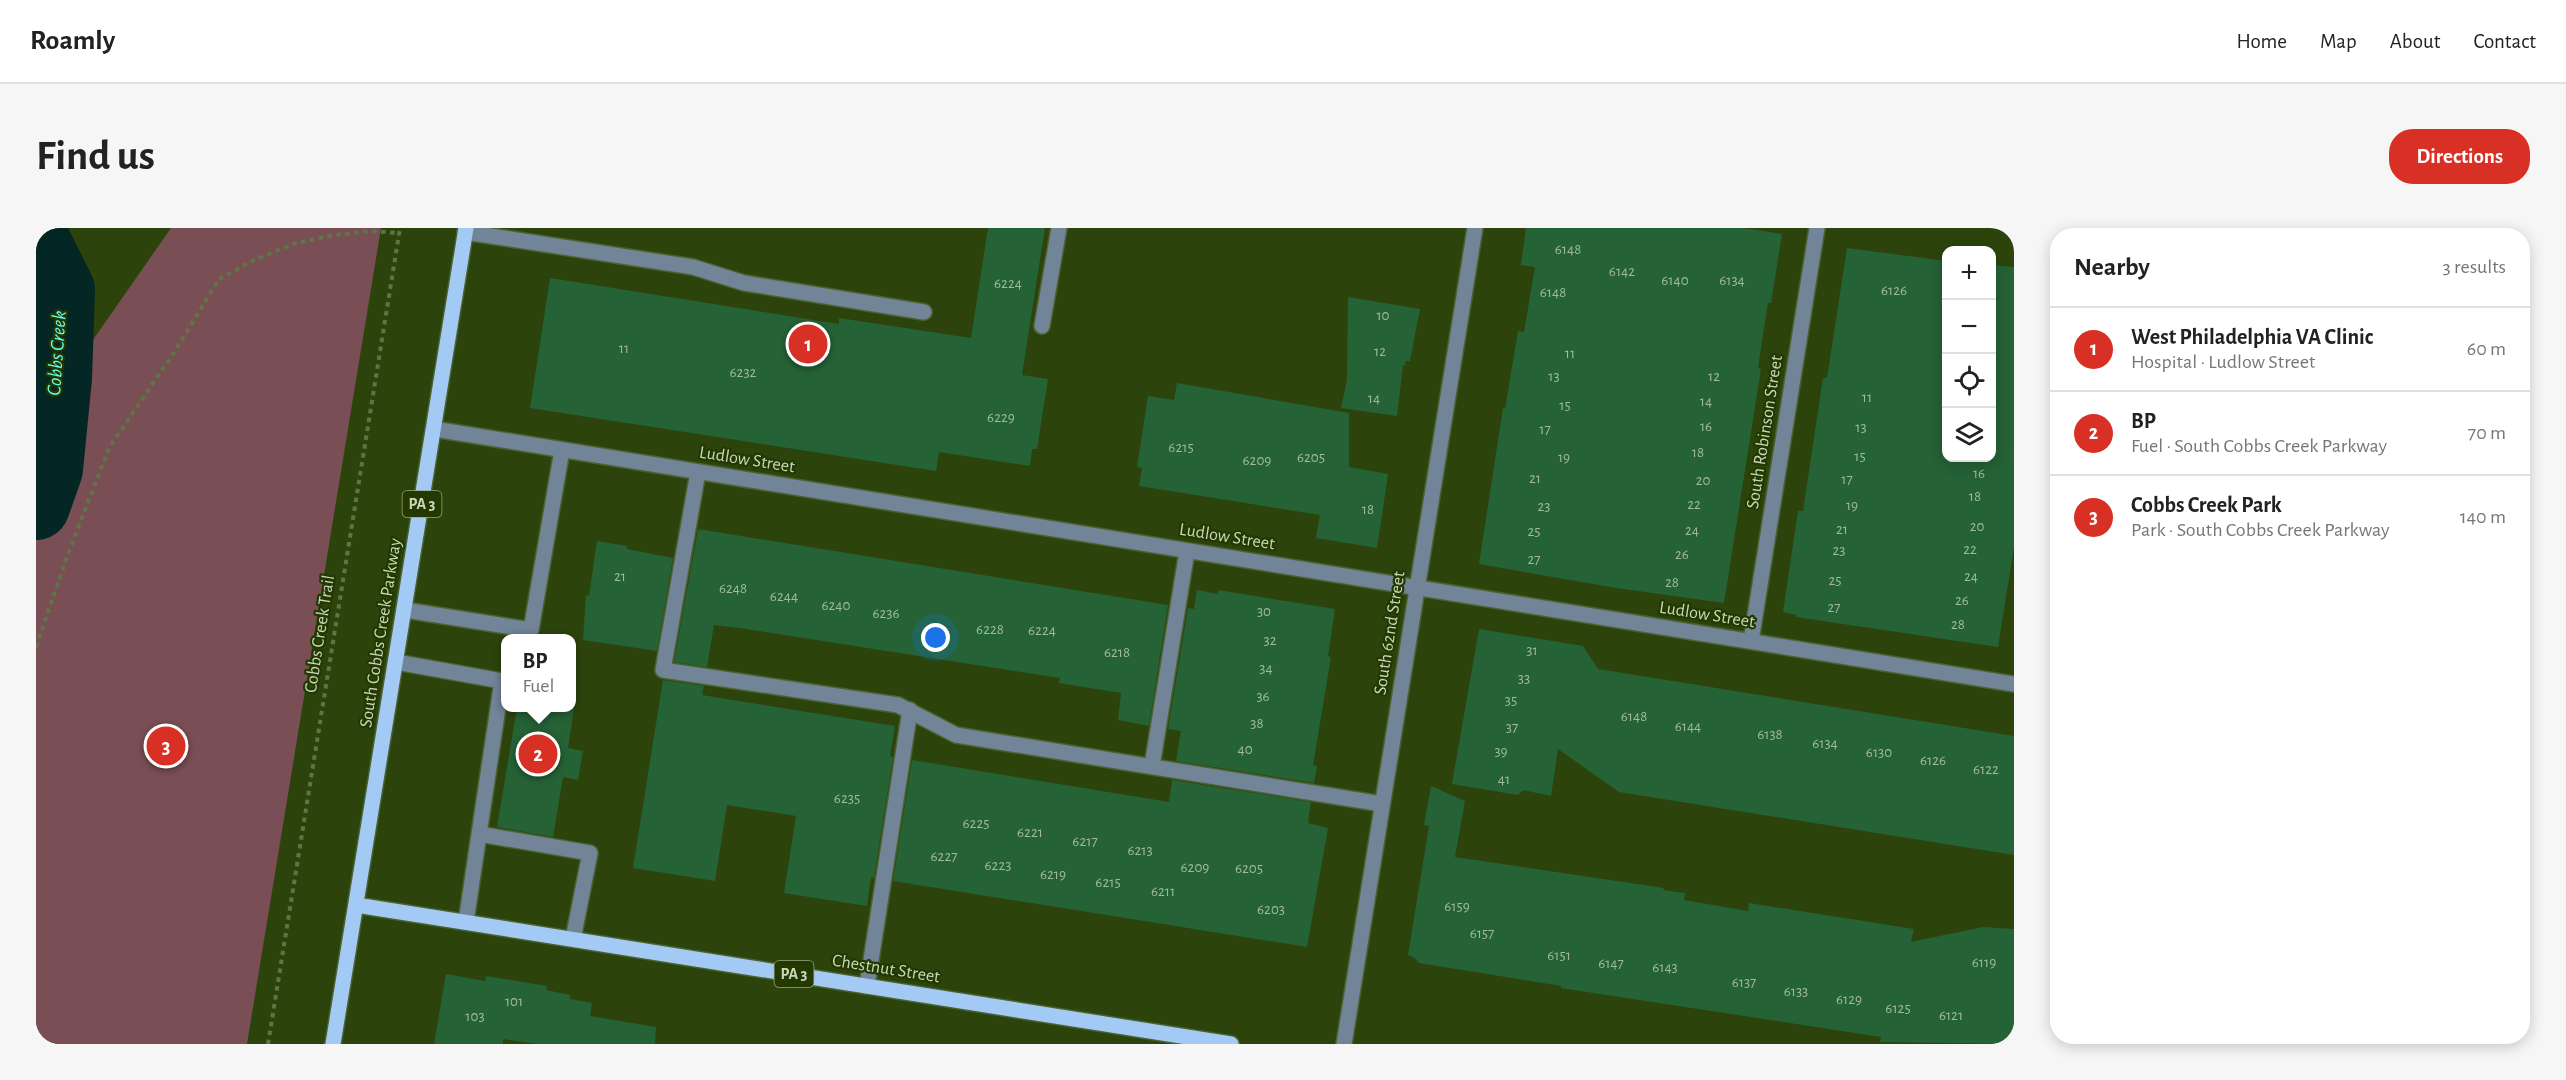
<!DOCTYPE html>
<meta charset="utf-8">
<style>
body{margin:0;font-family:"Alegreya Sans",sans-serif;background:#f6f6f6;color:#222}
.controls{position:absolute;right:18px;top:18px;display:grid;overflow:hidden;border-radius:12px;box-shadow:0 3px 15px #0003}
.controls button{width:54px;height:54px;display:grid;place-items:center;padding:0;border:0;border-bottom:2px solid #e0e0e0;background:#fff;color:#222;font:30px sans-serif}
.you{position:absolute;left:900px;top:410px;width:21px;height:21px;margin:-15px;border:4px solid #fff;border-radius:50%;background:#1a73e8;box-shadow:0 0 0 9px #1a73e833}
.badge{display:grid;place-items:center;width:39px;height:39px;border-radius:50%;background:#d93025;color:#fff;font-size:20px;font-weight:700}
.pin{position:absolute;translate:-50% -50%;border:3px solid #fff;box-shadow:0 2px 6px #0006}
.popup{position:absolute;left:465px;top:406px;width:75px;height:78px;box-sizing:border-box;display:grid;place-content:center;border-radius:12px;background:#fff;filter:drop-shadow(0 2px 4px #0005);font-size:20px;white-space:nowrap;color:#767676}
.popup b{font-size:22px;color:#222}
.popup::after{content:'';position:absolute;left:50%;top:100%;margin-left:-12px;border:12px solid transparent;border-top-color:#fff}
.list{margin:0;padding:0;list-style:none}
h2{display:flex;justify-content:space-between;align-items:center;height:78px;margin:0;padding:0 24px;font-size:26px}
h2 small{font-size:20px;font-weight:400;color:#767676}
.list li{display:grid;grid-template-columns:39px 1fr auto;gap:18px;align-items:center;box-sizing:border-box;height:84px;padding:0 24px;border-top:2px solid #e0e0e0}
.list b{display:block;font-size:22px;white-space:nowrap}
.list p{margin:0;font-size:20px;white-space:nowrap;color:#767676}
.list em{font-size:20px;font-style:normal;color:#767676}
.icon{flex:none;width:33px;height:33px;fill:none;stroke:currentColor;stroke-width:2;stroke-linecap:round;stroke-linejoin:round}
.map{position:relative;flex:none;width:1978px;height:816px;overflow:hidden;border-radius:24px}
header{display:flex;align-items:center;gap:36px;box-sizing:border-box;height:84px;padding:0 30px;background:#fff;border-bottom:2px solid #e0e0e0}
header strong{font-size:28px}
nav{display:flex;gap:33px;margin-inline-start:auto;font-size:21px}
.intro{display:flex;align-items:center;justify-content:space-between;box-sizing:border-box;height:144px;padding:0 36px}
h1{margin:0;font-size:42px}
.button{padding:15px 27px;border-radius:24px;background:#d93025;color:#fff;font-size:21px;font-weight:700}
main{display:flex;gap:36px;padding:0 36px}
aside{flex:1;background:#fff;border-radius:24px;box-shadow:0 3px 15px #0003}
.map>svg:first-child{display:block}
</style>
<header>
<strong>Roamly</strong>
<nav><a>Home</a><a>Map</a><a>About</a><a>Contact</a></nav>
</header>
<div class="intro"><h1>Find us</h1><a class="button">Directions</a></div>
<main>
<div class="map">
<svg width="1978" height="816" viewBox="0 0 1978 816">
<rect width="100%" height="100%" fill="#2c440c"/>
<path fill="#794e54" d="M 135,0 L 345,0 L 211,816 L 0,816 L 0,219 L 15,172 Z"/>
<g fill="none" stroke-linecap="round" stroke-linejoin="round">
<path stroke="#042624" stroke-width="68" d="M 0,12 L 25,62 L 22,150 L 13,241 L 0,278"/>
</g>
<path fill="#256236" d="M 952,0 L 1009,0 L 986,147 L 1012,151 L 1001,221 L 996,221 L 994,238 L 903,224 L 900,243 L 494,180 L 514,50 L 803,96 L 803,90 L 935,110 Z
M 1490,0 L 1708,0 L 1746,6 L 1735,75 L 1732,75 L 1722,140 L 1725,141 L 1688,375 L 1580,360 L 1443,336 L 1467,180 L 1469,181 L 1482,103 L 1488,104 L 1499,39 L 1485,37 Z
M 1811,20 L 1911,33 L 1911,230 L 1956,230 L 1956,37 L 1978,39 L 1978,319 L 1962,419 L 1760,389 L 1760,387 L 1747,384 L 1762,283 L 1767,283 L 1787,150 L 1791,150 Z
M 1312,69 L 1384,81 L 1374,133 L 1370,133 L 1369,138 L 1367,137 L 1361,188 L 1305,180 L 1311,152 Z
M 1141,155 L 1313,185 L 1313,239 L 1352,246 L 1341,320 L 1280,310 L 1284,287 L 1103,258 L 1106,240 L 1101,239 L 1112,168 L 1138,172 Z
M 662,301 L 1132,377 L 1113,498 L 1082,492 L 1085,465 L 1023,455 L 1024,450 L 704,400 L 678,397 L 671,439 L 638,434 Z
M 561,313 L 591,318 L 591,321 L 637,330 L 621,423 L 547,412 L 550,367 L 553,368 Z
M 1161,362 L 1182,366 L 1182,362 L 1299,381 L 1292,428 L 1295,429 L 1277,537 L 1281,538 L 1278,555 L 1140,533 L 1145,503 L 1132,501 L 1152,380 L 1158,381 Z
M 1443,401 L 1547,418 L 1562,441 L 1978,508 L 1978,627 L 1583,564 L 1522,521 L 1515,568 L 1487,562 L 1482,567 L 1416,556 Z
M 627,452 L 668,458 L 666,467 L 859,498 L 854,528 L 857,529 L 838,650 L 835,649 L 831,678 L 748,665 L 760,588 L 691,577 L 679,653 L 597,640 Z
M 481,480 L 538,480 L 532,520 L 547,523 L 542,552 L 527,549 L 517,609 L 461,599 Z
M 876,532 L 1133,574 L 1136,552 L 1275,574 L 1272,595 L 1292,600 L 1271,719 L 857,653 Z
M 1395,558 L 1429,573 L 1419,629 L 1628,660 L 1627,662 L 1649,665 L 1648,672 L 1712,683 L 1713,675 L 1878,701 L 1875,714 L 1947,699 L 1978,701 L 1978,816 L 1844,814 L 1845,809 L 1525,760 L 1525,758 L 1383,735 L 1379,730 L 1372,727 L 1393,598 L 1388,597 Z
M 410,746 L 449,753 L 450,748 L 511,758 L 510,762 L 534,767 L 534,771 L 556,775 L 554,788 L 620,799 L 619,816 L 501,816 L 467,811 L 467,816 L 398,816 Z"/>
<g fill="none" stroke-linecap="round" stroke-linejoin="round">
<g stroke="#4b622f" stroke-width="18">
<path id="minor" d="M 429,4 L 657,39 L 708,55 L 888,84
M 1006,98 L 1023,0
M 398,201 L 1978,456
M 662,244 L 627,442 L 862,477 L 920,507 L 1346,576
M 369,382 L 495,402 L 526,222
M 1715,413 L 1781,0
M 360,434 L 466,453 L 443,606 L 554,625 L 537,711
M 1116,538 L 1151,323
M 430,694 L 443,606
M 831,758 L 874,482
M 1308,816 L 1439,0"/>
</g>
<g stroke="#4b622f" stroke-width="18">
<path id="major" d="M 320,677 L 1195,816
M 297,816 L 430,0"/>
</g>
<path stroke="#607546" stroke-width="4" stroke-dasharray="4.5 4.5" stroke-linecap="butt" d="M 0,419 L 32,326 L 73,220 L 139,123 L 183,51 L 216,33 L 257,16 L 293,8 L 334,3 L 363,5
M 0,591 L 0,592
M 232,816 L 364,0"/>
<use href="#minor" stroke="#718498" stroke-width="15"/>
<use href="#major" stroke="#a3caf4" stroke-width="15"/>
</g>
<g text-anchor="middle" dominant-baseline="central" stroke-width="4.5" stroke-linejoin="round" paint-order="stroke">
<g font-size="15" fill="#a0ba9a">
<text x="1532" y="21">6148</text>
<text x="1586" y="43">6142</text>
<text x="1639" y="52">6140</text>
<text x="1696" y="52">6134</text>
<text x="972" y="55">6224</text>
<text x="1858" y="62">6126</text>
<text x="1517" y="64">6148</text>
<text x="1347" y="87">10</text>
<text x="588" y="120">11</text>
<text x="1344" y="123">12</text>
<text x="1534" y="125">11</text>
<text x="707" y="144">6232</text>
<text x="1518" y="148">13</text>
<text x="1678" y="148">12</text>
<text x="1831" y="169">11</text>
<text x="1338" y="170">14</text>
<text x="1670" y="173">14</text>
<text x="1529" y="177">15</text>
<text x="965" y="189">6229</text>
<text x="1670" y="198">16</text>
<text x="1825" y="199">13</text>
<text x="1509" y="201">17</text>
<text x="1145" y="219">6215</text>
<text x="1662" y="224">18</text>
<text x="1824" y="228">15</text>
<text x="1275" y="229">6205</text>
<text x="1528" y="229">19</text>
<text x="1221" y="232">6209</text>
<text x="1943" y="245">16</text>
<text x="1499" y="250">21</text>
<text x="1811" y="251">17</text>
<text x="1667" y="252">20</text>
<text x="1939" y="268">18</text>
<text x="1658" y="276">22</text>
<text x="1816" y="277">19</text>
<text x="1508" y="278">23</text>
<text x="1332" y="281">18</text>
<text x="1941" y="298">20</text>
<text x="1806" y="301">21</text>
<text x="1656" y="302">24</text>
<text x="1498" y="303">25</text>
<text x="1934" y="321">22</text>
<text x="1803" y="322">23</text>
<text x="1646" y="326">26</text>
<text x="1498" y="331">27</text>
<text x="584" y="348">21</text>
<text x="1935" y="348">24</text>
<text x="1799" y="352">25</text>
<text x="1636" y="354">28</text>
<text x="697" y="360">6248</text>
<text x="748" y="368">6244</text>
<text x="1926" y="372">26</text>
<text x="800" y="377">6240</text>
<text x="1798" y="379">27</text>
<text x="1228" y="383">30</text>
<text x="850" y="385">6236</text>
<text x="1922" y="396">28</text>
<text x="954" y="401">6228</text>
<text x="1006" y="402">6224</text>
<text x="1234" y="412">32</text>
<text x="1496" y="422">31</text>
<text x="1081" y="424">6218</text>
<text x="1230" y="440">34</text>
<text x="1488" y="450">33</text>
<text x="1227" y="468">36</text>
<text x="1475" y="472">35</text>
<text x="1598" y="488">6148</text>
<text x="1221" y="495">38</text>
<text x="1652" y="498">6144</text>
<text x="1476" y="499">37</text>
<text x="1734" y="506">6138</text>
<text x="1789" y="515">6134</text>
<text x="1209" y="521">40</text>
<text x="1465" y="523">39</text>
<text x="1843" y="524">6130</text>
<text x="1897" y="532">6126</text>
<text x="1950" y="541">6122</text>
<text x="1468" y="551">41</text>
<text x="811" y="570">6235</text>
<text x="940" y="595">6225</text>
<text x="994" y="604">6221</text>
<text x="1049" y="613">6217</text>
<text x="1104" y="622">6213</text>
<text x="908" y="628">6227</text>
<text x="962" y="637">6223</text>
<text x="1159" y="639">6209</text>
<text x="1213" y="640">6205</text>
<text x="1017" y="646">6219</text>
<text x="1072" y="654">6215</text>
<text x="1127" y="663">6211</text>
<text x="1421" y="678">6159</text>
<text x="1235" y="681">6203</text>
<text x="1446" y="705">6157</text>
<text x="1523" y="727">6151</text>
<text x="1948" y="734">6119</text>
<text x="1575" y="735">6147</text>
<text x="1629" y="739">6143</text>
<text x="1708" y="754">6137</text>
<text x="1760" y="763">6133</text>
<text x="1813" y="771">6129</text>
<text x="478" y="773">101</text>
<text x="1862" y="780">6125</text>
<text x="1915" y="787">6121</text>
<text x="439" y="788">103</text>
</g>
<g fill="#233900" stroke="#97a883" stroke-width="1.5">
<rect x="366.5" y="263" width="39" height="26" rx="4.5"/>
<rect x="738.5" y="733" width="39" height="26" rx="4.5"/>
</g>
<g font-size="16" font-weight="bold" fill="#c9d8bb">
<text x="386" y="276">PA 3</text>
<text x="758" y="746">PA 3</text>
</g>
<g font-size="18" fill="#c9d8bb" stroke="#233900">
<text transform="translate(1729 204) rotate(-81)">South Robinson Street</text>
<text transform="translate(711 232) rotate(9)">Ludlow Street</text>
<text transform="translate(1191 309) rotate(9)">Ludlow Street</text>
<text transform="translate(1671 387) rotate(9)">Ludlow Street</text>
<text transform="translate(345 405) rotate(-81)">South Cobbs Creek Parkway</text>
<text transform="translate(1354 405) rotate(-81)">South 62nd Street</text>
<text transform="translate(284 406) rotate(-81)">Cobbs Creek Trail</text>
<text transform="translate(850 741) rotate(9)">Chestnut Street</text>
</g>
<g font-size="20" font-style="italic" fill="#67faf2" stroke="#233900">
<text transform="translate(21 125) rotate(-86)">Cobbs Creek</text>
</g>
</g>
</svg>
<div class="controls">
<button>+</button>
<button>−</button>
<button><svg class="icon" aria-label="locate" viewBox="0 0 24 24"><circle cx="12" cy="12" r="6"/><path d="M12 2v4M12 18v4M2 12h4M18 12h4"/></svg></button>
<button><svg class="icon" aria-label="layers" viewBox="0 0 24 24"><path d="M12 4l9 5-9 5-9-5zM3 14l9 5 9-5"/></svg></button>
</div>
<div class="you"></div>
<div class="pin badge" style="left:772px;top:116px">1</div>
<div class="pin badge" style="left:502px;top:526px">2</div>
<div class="popup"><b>BP</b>Fuel</div>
<div class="pin badge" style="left:130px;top:518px">3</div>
</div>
<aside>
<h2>Nearby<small>3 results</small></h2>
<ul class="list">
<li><span class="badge">1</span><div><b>West Philadelphia VA Clinic</b><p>Hospital · Ludlow Street</p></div><em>60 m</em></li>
<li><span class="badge">2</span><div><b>BP</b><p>Fuel · South Cobbs Creek Parkway</p></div><em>70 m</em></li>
<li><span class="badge">3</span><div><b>Cobbs Creek Park</b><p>Park · South Cobbs Creek Parkway</p></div><em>140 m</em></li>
</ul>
</aside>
</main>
